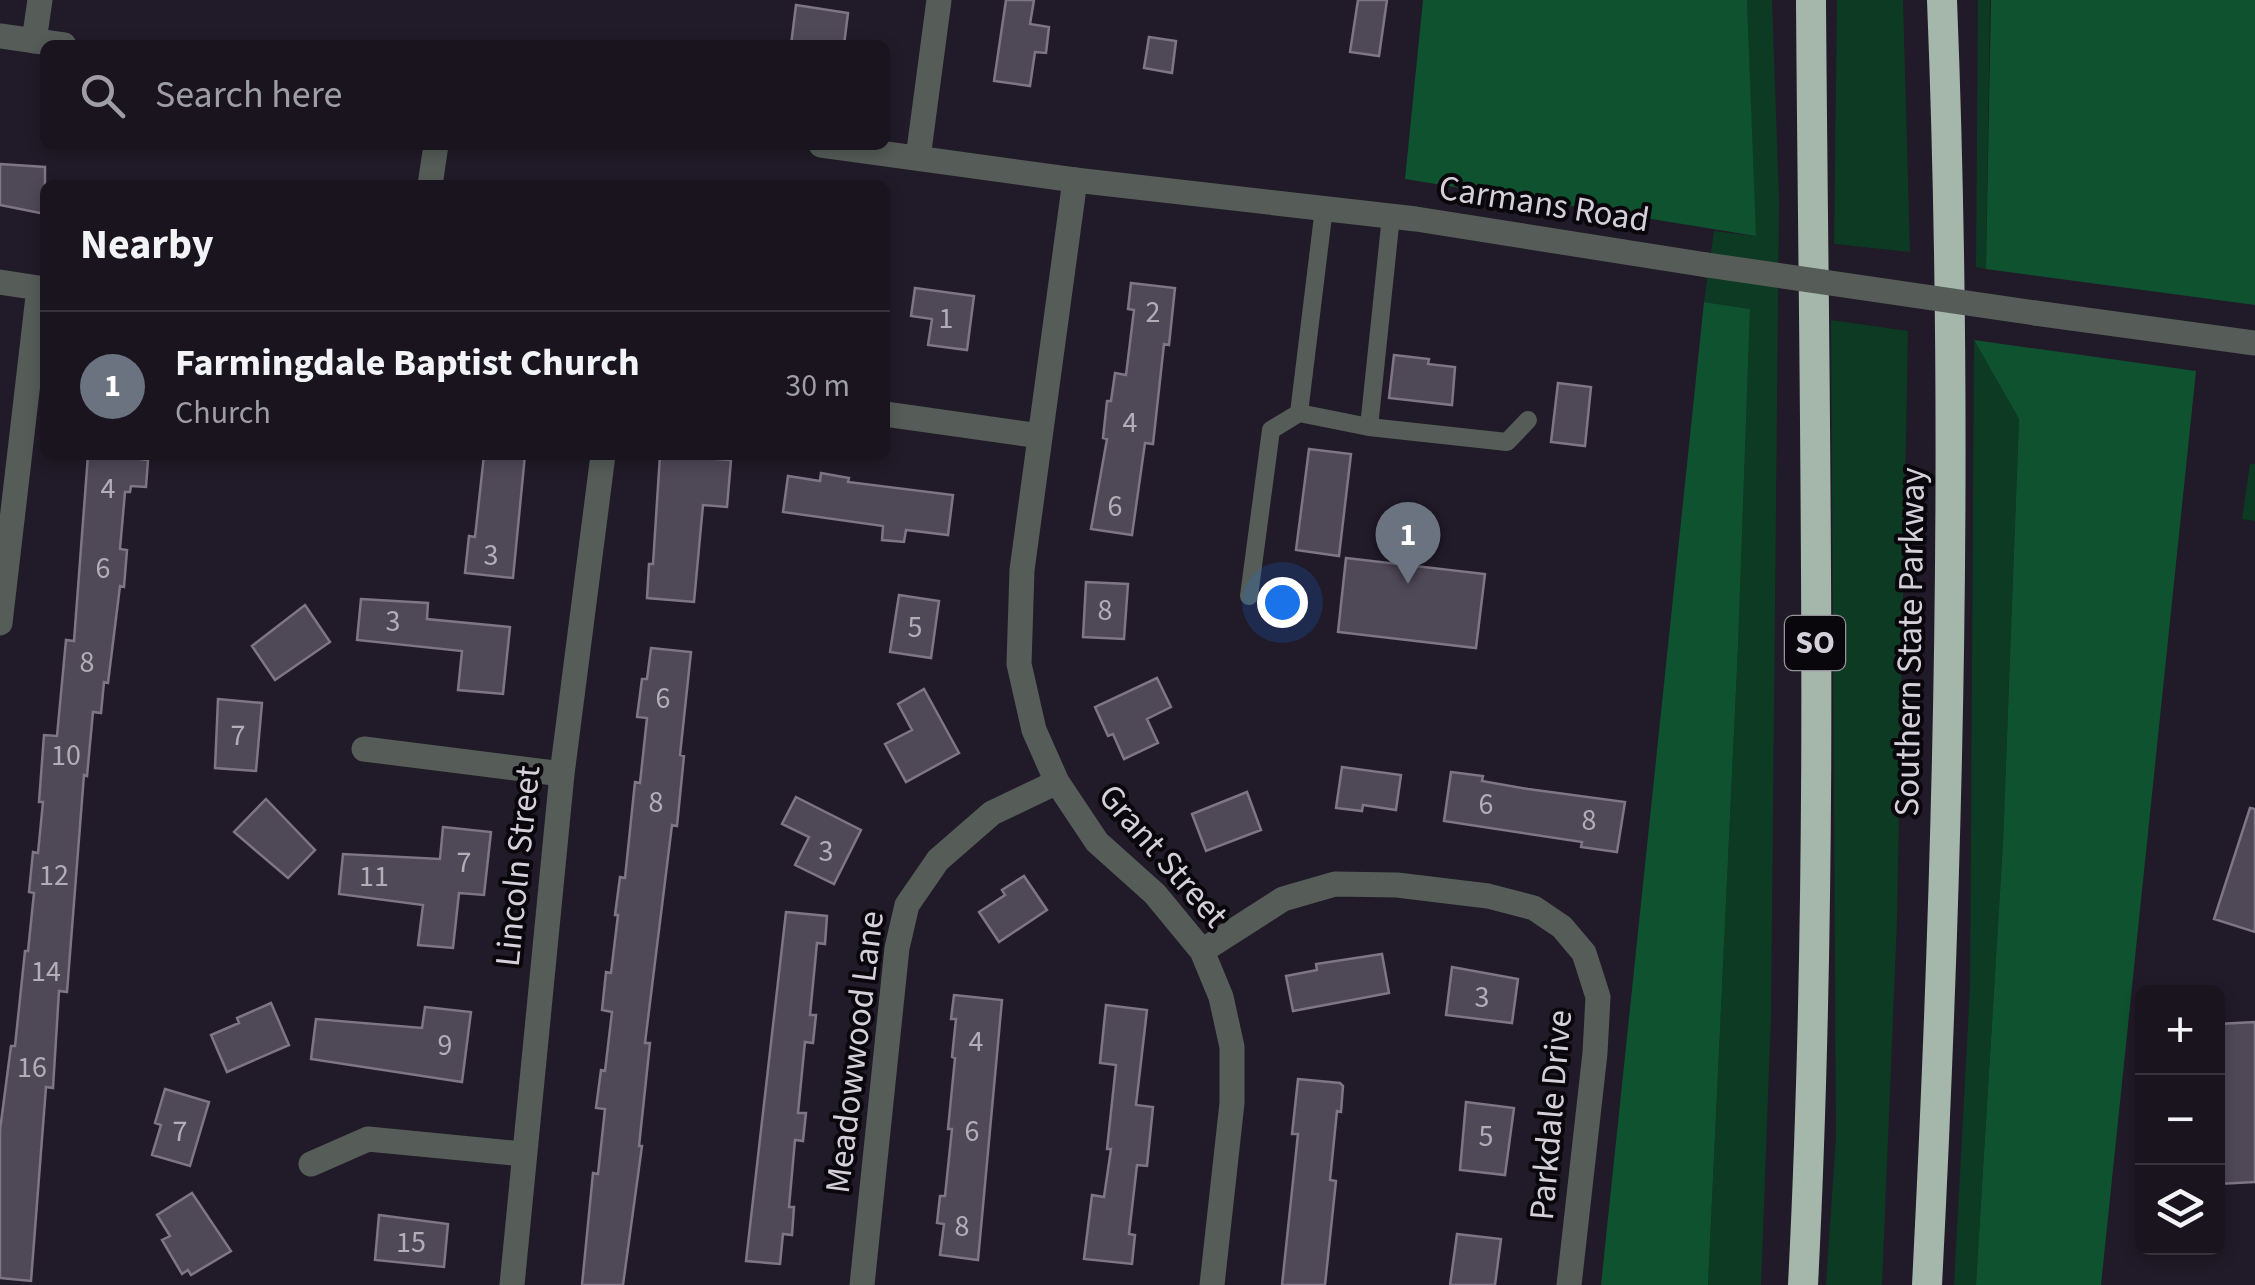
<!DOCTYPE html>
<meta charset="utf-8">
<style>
body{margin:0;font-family:"Source Sans 3",sans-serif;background:#221d27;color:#f1f3f6}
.controls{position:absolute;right:30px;bottom:30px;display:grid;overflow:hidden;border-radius:15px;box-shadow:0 5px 15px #0003}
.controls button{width:90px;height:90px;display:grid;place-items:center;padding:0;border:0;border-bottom:2px solid #37333c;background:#19141e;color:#f1f3f6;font:50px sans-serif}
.you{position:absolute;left:1282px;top:602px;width:35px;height:35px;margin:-25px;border:8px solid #fff;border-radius:50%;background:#1a73e8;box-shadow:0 0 0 15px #1a73e833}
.badge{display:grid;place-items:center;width:65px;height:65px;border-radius:50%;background:#28d885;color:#fff;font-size:32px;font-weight:700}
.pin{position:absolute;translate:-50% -82px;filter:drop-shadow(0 2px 5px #0008)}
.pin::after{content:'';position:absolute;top:52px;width:35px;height:30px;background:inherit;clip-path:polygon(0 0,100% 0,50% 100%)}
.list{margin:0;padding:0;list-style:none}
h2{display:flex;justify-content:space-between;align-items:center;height:130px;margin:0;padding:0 40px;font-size:42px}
h2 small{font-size:32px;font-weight:400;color:#9f9ea4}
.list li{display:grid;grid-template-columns:65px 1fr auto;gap:30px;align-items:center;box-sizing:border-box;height:150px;padding:0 40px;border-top:2px solid #37333c}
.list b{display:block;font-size:38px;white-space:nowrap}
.list p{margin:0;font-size:32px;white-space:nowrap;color:#9f9ea4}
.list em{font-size:32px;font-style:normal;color:#9f9ea4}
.icon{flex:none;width:55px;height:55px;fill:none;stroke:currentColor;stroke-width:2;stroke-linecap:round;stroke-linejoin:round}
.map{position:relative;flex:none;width:2255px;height:1285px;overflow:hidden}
.search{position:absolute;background:#19141e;box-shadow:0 5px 15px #0003;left:40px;top:40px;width:850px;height:110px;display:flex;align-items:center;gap:25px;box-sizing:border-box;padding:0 35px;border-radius:15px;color:#9f9ea4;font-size:38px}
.panel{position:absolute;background:#19141e;box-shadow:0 5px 15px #0003;left:40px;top:180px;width:850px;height:280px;border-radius:15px}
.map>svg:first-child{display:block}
</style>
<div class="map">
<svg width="2255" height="1285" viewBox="0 0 2255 1285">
<rect width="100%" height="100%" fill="#211a28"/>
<path fill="#0d3a22" d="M 1747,0 L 1772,0 L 1779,199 L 1771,1016 L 1761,1285 L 1708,1285 L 1738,647 L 1750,309 L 1704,302 L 1714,231 L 1755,236 Z
M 1837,0 L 1903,0 L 1910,252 L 1834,244 Z
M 1978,0 L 1990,0 L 1986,269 L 1976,267 Z
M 1831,320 L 1908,331 L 1897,920 L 1882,1285 L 1826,1285 L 1836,1137 Z
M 1974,340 L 2019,419 L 2003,843 L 1976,1285 L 1954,1285 L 1970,988 Z
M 2250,464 L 2255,464 L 2255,521 L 2242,519 Z"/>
<path fill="#0e5230" d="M 1423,0 L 1747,0 L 1756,236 L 1405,179 Z
M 1991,0 L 2255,0 L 2255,305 L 1986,269 Z
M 1704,302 L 1750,309 L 1738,647 L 1708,1285 L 1601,1285 Z
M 1974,340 L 2196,371 L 2101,1285 L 1976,1285 L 2003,843 L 2019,419 Z"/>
<path fill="#4f4857" stroke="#7e7687" stroke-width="2.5" d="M 1006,0 L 1034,0 L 1030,24 L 1049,27 L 1046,53 L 1035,52 L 1030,86 L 994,81 Z
M 1358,0 L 1387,0 L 1379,56 L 1350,52 Z
M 796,5 L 848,13 L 844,45 L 791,45 Z
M 1149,37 L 1176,41 L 1172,73 L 1144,68 Z
M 0,164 L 45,167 L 45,214 L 0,205 Z
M 1131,283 L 1175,288 L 1169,345 L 1164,344 L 1153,444 L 1145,443 L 1132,535 L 1091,529 L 1107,439 L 1103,438 L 1107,401 L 1111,401 L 1115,373 L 1126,375 L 1134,310 L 1128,309 Z
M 915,288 L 974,296 L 967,350 L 928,345 L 932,319 L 911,316 Z
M 1394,355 L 1429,359 L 1428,364 L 1455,367 L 1452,405 L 1389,398 Z
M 1558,383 L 1591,387 L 1585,446 L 1551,442 Z
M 1309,449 L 1351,454 L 1339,556 L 1296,550 Z
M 88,455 L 133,455 L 133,458 L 148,460 L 146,487 L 131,486 L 130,492 L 125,492 L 120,549 L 127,550 L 124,587 L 120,586 L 108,683 L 104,682 L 101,713 L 93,712 L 87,776 L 84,775 L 67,992 L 59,991 L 53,1088 L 46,1087 L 31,1281 L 0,1278 L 0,1130 L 11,1046 L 15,1046 L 25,951 L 28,951 L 34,893 L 29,892 L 33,852 L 38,853 L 43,802 L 39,802 L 44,735 L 57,736 L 66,640 L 74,641 Z
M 484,455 L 525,455 L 513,578 L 465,573 L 469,536 L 475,537 Z
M 660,455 L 731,460 L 727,507 L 703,505 L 694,602 L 647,598 L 649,564 L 653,564 Z
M 821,473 L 849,478 L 848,482 L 953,495 L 948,535 L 906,530 L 904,542 L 882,540 L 883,526 L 783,512 L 788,476 L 820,481 Z
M 1346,558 L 1485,574 L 1476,648 L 1338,632 Z
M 1086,582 L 1128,584 L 1124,639 L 1083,637 Z
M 899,595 L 939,601 L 931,658 L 890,652 Z
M 361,599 L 428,603 L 427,619 L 510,627 L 503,694 L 458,690 L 462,651 L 357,640 Z
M 305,605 L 330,642 L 275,680 L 252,646 Z
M 651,648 L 691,652 L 680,755 L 684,756 L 677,826 L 672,825 L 645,1043 L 650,1043 L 639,1146 L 642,1146 L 623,1285 L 582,1285 L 593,1173 L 598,1174 L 605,1109 L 596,1108 L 601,1070 L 605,1071 L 612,1012 L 602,1010 L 606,972 L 611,973 L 618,915 L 615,915 L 620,877 L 625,878 L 635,782 L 640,783 L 647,718 L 637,717 L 642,679 L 647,679 Z
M 1157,678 L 1171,707 L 1147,719 L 1158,743 L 1124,759 L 1113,734 L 1108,736 L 1095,707 Z
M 924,689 L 959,753 L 906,782 L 885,744 L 912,730 L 898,704 Z
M 218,699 L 262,703 L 256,771 L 215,768 Z
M 1342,767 L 1401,775 L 1396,810 L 1363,805 L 1362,811 L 1336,808 Z
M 1451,772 L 1483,776 L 1482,781 L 1528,789 L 1625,802 L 1617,852 L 1581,847 L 1582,842 L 1444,821 Z
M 1247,792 L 1261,830 L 1206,851 L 1192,814 Z
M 796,797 L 861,830 L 834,884 L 795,865 L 809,837 L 782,824 Z
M 266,799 L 315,850 L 288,878 L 234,832 Z
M 2250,808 L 2255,809 L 2255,932 L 2214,919 Z
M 443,827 L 491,832 L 484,895 L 459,893 L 453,948 L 418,945 L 423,905 L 339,894 L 343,854 L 440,859 Z
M 1024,876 L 1047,910 L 999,942 L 979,912 L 1005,895 L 1002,890 Z
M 786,912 L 827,916 L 825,944 L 817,943 L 810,1015 L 816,1015 L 813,1043 L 805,1042 L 798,1113 L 806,1113 L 803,1141 L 795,1140 L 789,1207 L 794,1207 L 792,1235 L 783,1234 L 780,1264 L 746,1261 Z
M 1382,954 L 1389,993 L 1293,1011 L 1286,976 L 1317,970 L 1316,964 Z
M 1452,967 L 1518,979 L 1512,1023 L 1446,1015 Z
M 954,995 L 1002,1000 L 978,1260 L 940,1255 L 944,1224 L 937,1223 L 940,1196 L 945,1196 L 952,1129 L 948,1129 L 955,1058 L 952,1057 L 956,1019 L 951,1019 Z
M 271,1003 L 289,1045 L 227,1072 L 211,1035 L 239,1023 L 237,1018 Z
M 1106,1005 L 1147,1010 L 1136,1105 L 1153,1107 L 1147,1166 L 1137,1165 L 1129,1234 L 1135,1235 L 1132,1264 L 1084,1259 L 1092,1195 L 1104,1197 L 1111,1149 L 1107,1149 L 1116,1065 L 1100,1063 Z
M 425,1007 L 471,1012 L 462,1082 L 311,1059 L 316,1019 L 422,1028 Z
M 2255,1022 L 2255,1182 L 2218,1184 L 2218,1024 Z
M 1298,1079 L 1340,1083 L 1343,1086 L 1341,1112 L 1337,1111 L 1330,1180 L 1336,1181 L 1325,1285 L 1282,1285 L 1298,1134 L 1292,1134 Z
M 165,1089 L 209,1102 L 190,1166 L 152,1155 L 161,1125 L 155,1123 Z
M 1466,1102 L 1514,1108 L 1505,1175 L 1460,1170 Z
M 192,1193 L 231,1251 L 191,1275 L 188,1270 L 182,1274 L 162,1240 L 170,1236 L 157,1215 Z
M 379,1215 L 448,1224 L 444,1267 L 375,1260 Z
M 1457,1234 L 1501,1239 L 1495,1285 L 1450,1285 Z"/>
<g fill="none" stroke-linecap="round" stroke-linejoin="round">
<path stroke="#565d58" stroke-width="18" d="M 1299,413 L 1324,208
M 1369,427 L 1391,216
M 1249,596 L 1271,430 L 1299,413 L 1369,427 L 1507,442 L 1528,420"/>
<path stroke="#565d58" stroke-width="25" d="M 34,41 L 40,0
M 918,158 L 939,0
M 1075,180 L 1022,570 L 1019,664 L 1034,730 L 1057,782 L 1097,842 L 1155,894 L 1202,951 L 1221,997 L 1232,1047 L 1232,1103 L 1212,1285
M 430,185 L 436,145
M 0,282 L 45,289
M 885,414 L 1040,436
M 0,623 L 39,288
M 364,749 L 562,774
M 1202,951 L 1283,899 L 1335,884 L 1397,885 L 1488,896 L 1534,908 L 1562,927 L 1584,953 L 1598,997 L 1595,1053 L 1569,1285
M 311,1164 L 368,1139 L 523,1154
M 512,1285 L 562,774 L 603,455
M 862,1285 L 897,948 L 907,905 L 938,860 L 992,813 L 1057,782"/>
<path stroke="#565d58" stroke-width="25" d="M 0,36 L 64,45
M 821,145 L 1075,180 L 1416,219 L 1707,265
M 2035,313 L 2255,343"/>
<path stroke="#a4b7aa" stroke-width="30" d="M 1803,1285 C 1825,857 1814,428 1811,0
M 1927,1285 C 1949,857 1959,428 1942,0"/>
<path stroke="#565d58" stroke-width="25" d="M 1707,265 L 2035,313"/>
</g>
<g text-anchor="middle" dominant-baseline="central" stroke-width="8" stroke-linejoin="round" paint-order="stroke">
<g font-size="30" fill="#b3adb8">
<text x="1153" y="312">2</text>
<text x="946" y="318">1</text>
<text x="1130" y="422">4</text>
<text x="108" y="488">4</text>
<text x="1115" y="506">6</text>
<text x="491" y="555">3</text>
<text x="103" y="568">6</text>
<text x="1105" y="610">8</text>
<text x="393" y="621">3</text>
<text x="915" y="627">5</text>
<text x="87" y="662">8</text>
<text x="663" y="698">6</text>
<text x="238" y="735">7</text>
<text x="66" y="755">10</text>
<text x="656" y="802">8</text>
<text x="1486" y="804">6</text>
<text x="1589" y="820">8</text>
<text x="826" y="851">3</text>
<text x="464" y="862">7</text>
<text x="54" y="875">12</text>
<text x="374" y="876">11</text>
<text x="46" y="971">14</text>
<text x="1482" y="997">3</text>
<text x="976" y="1041">4</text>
<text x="445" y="1045">9</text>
<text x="32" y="1067">16</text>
<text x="180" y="1131">7</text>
<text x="972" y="1131">6</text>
<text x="1486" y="1136">5</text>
<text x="962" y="1226">8</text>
<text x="411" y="1242">15</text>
</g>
<rect fill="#09070c" stroke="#97939c" stroke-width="2.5" x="1785" y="616" width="60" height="54" rx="8"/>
<g font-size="32" font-weight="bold" fill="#d4cfd9">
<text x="1815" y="643">SO</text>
</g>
<g font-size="35" fill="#d4cfd9" stroke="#09070c">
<text transform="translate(1544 204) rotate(9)">Carmans Road</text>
<text transform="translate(1910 642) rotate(-89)">Southern State Parkway</text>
<text transform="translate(1163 856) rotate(49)">Grant Street</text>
<text transform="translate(518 866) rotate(-84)">Lincoln Street</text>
<text transform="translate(855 1052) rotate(-83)">Meadowwood Lane</text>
<text transform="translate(1551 1115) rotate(-85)">Parkdale Drive</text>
</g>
</g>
</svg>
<div class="controls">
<button>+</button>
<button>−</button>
<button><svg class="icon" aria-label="layers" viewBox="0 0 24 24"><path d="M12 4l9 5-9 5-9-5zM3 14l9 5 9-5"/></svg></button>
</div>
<div class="you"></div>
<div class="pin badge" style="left:1408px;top:584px;background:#6b7280">1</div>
<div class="search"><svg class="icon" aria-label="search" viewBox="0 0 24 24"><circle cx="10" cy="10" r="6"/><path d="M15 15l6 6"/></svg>Search here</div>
<section class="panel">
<h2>Nearby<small></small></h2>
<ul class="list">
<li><span class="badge" style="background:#6b7280">1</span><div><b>Farmingdale Baptist Church</b><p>Church</p></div><em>30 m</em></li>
</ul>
</section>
</div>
